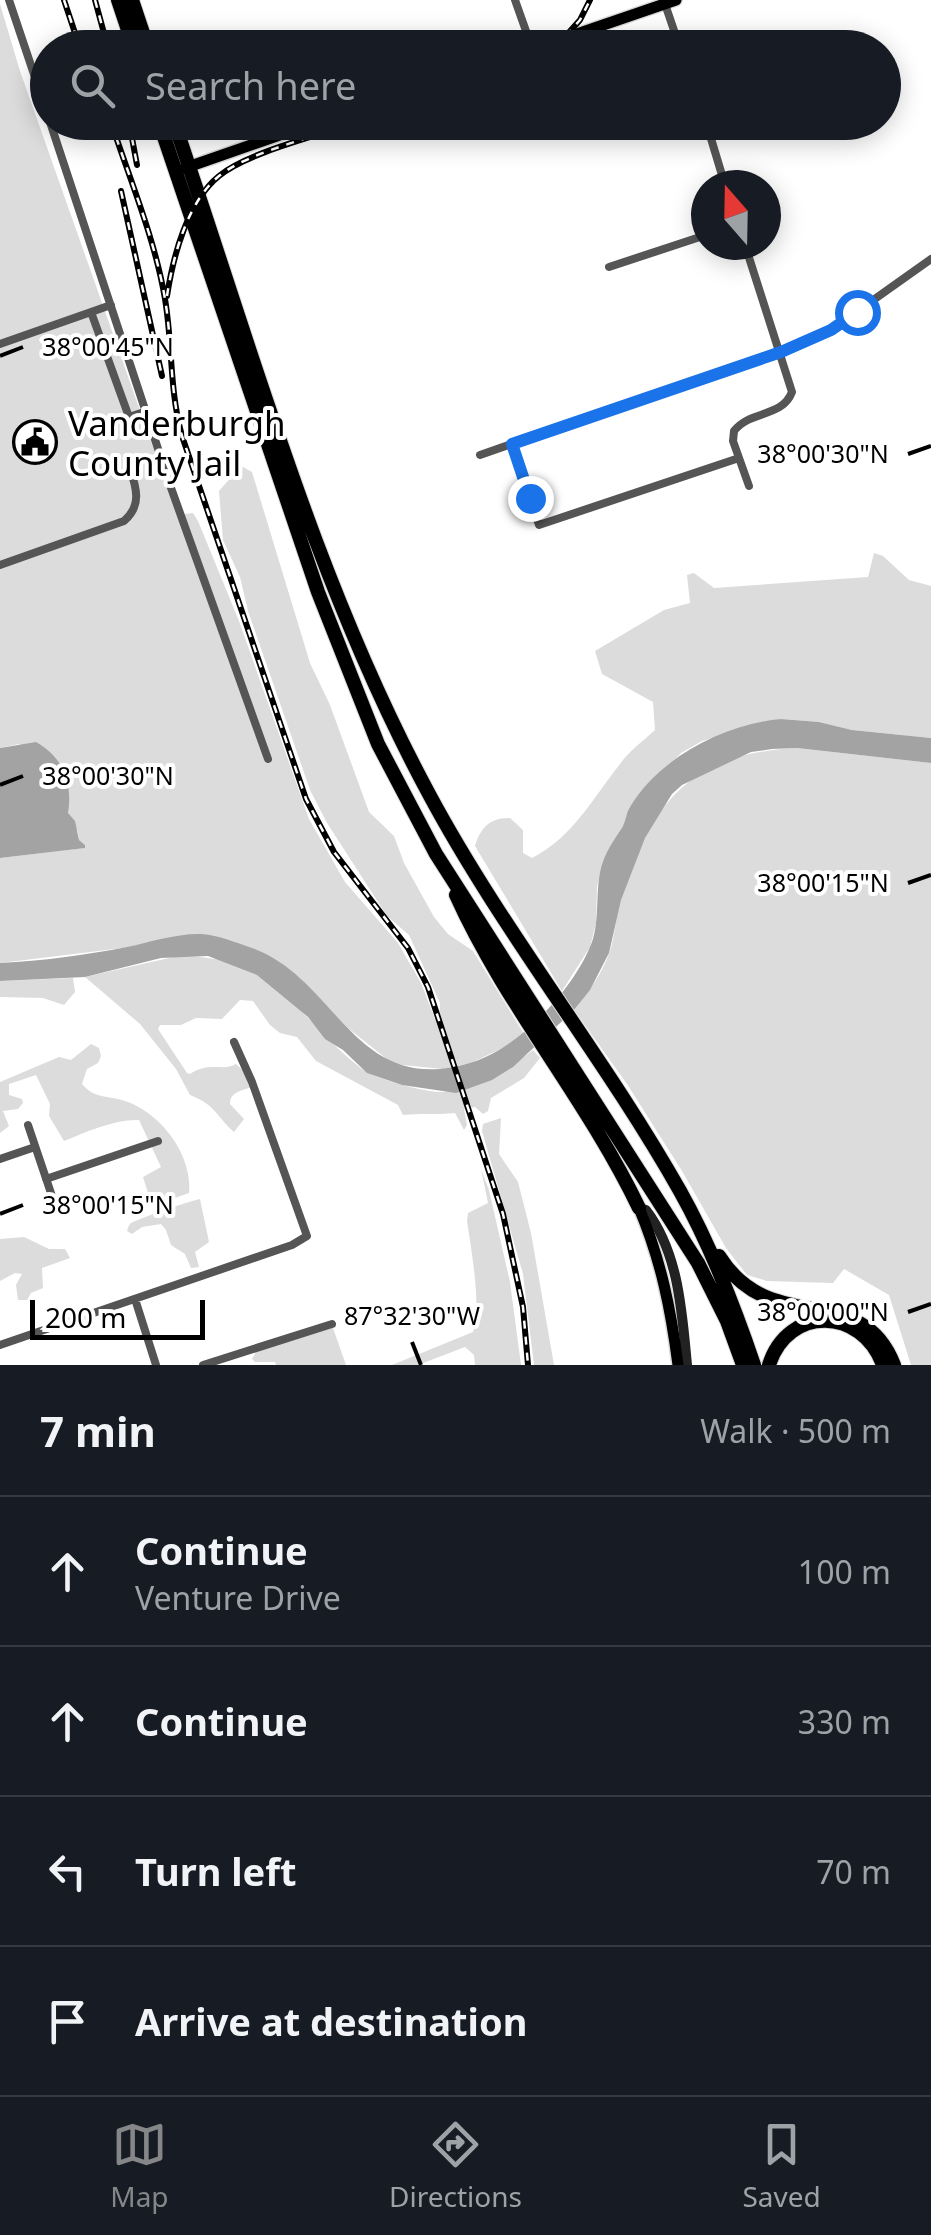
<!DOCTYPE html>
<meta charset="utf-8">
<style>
body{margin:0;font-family:"Noto Sans",sans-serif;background:#242831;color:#f1f3f6}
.compass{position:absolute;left:691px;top:170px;width:90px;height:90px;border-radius:50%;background:#171b24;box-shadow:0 5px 25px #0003;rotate:340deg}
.scale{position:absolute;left:30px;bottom:25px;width:175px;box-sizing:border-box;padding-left:10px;border:5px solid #000;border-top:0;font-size:28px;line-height:35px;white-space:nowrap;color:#000;-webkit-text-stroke:8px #fff;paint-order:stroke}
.stop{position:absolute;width:30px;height:30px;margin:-22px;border:8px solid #1a73e8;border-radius:50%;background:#fff}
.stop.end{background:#1a73e8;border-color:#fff;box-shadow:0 2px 10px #0008}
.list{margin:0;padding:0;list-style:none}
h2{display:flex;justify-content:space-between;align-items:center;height:130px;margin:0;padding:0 40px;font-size:42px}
h2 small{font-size:32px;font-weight:400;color:#9ea1a6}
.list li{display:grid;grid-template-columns:65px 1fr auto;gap:30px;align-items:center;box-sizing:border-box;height:150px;padding:0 40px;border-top:2px solid #363941}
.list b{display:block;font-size:38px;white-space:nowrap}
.list p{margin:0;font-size:32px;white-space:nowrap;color:#9ea1a6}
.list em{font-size:32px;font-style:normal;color:#9ea1a6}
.icon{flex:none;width:55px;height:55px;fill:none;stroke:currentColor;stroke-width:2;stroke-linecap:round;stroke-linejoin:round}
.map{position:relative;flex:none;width:931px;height:1365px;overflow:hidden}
.search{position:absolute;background:#171b24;box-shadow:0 5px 25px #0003;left:30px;right:30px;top:30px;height:110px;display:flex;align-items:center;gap:25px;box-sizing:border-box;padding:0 35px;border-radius:55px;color:#9ea1a6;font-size:38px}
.sheet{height:730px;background:#171b24}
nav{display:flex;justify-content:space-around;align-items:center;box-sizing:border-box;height:140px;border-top:2px solid #363941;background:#171b24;font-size:28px;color:#9ea1a6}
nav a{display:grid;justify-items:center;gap:5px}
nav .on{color:#858687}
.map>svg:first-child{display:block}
</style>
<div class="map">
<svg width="931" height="1365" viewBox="0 0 931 1365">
<rect width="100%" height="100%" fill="#fff"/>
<path fill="#dcdcdc" d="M 0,4 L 20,71 L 177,515 L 193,513 L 198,521 L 239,621 L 309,819 L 345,882 L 398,943 L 421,983 L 435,1019 L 439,1020 L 440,1003 L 409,935 L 387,916 L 327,823 L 310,790 L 248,611 L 240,577 L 223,540 L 219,491 L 241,466 L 252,472 L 310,663 L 330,705 L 369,812 L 394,836 L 404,863 L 434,917 L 448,934 L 473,951 L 524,1034 L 513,1043 L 471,1063 L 443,1069 L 393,1064 L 348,1028 L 286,967 L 202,934 L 123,948 L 0,963 L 0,858 L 84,848 L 85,845 L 79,840 L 78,832 L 68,813 L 68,780 L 19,744 L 0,748 Z
M 874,553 L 883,556 L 909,580 L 931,586 L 931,738 L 852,730 L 819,722 L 781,719 L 702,741 L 681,753 L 629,808 L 624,825 L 603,862 L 597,887 L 596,923 L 590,947 L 562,991 L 475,846 C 480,828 491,817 510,818 L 523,830 L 523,853 L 532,858 C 572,838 593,798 620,764 C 629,751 643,741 655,730 L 653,702 L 602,674 L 595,651 L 664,610 L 690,603 L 687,575 L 694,573 L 714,588 L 868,577 Z
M 797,748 L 931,763 L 931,1365 L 911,1365 L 889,1295 L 844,1269 L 833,1283 L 767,1281 L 747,1275 L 726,1248 L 682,1171 L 627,1084 L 574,1010 C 588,993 603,972 610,951 C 615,934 616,916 621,899 C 651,802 691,753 797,748 Z
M 178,956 C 207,956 234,960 260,976 C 299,1002 325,1041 362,1069 C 375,1079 427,1093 443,1092 C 466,1092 516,1064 533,1050 L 540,1058 L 524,1078 L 491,1098 L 488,1111 L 483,1114 L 475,1107 L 464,1109 L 467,1125 L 464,1130 L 455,1113 C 437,1115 420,1113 403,1115 L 398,1105 L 316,1061 L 297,1037 L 280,1033 L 270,1025 L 253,1001 L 240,1000 L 222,1019 L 196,1018 L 181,1025 L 160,1025 L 158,1029 L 187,1073 L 190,1074 C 211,1061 220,1072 236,1064 L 245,1072 L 251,1087 C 241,1091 230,1092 230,1104 L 244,1119 L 234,1132 C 215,1115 217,1106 190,1095 L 176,1069 L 140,1024 L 85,977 Z
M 73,978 L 75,992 L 64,1005 L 43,998 L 0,997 L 0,981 Z
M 91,1044 L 99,1048 L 101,1056 L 98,1063 L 87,1069 L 82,1084 C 94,1099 108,1095 125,1101 C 160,1112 193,1155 189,1193 L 158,1204 L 149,1196 L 143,1177 L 161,1167 L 139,1120 C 115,1119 86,1132 64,1141 L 49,1116 L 50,1104 L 36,1075 L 9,1084 L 9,1095 L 22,1099 L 23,1103 L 18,1109 L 3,1111 L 9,1126 L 0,1133 L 0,1082 L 59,1057 L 71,1060 Z
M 501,1118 L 499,1154 L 518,1182 L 531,1233 L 554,1365 L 534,1365 L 523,1274 L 482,1131 L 483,1124 Z
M 481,1169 L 489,1190 L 510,1282 L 521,1365 L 475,1365 L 474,1355 L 465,1347 L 418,1365 L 392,1365 L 473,1332 C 482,1308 471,1248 467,1221 L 468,1213 L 488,1203 Z
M 200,1199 L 209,1242 L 195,1252 L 199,1267 L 191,1268 L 185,1254 L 171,1245 L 166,1230 L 161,1224 L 142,1227 L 132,1234 L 127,1231 C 128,1229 128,1226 130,1224 C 134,1220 193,1200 200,1199 Z
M 24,1237 L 49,1249 L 65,1249 L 70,1258 L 42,1268 L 43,1288 L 31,1293 L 27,1300 L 18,1300 L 16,1285 L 22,1274 L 15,1273 L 0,1281 L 0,1239 Z
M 329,1327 L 333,1328 L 346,1365 L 276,1365 L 275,1362 L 255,1362 L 252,1359 L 258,1348 Z"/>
<path fill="#a3a3a3" d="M 781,719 L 819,722 L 852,730 L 931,738 L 931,763 L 797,748 L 772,749 L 751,752 L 682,785 L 672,794 L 645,838 L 621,900 L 609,953 L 590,990 L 574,1010 L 513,1067 L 492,1080 L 456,1093 L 402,1085 L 367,1073 L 343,1050 L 325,1039 L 308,1017 L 257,975 L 208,956 L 161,958 L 85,977 L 0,981 L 0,963 C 42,961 86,955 127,947 C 151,942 177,933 202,934 C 218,935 237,943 252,948 C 339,979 354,1100 473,1062 C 519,1048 575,988 592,942 C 600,919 595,892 601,868 C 605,853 613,841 622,828 C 626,821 626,813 630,807 C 660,757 725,724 781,719 Z
M 36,742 C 63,757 73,783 68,813 L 75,821 L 79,840 L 85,845 L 85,848 L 0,858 L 0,748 Z"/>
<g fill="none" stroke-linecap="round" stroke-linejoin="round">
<g stroke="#dbdbdb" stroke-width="14">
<path id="primary" d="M 536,48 L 676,0
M 185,168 L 317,122
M 639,1208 C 661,1260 671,1310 678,1365"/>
</g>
<g stroke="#dbdbdb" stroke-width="16">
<path id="highway" d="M 118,0 L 134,48
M 132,0 L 148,48
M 159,122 L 318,592 L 378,744 L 436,854 L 698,1263 L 727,1321 L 743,1365
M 174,122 C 252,349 315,583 429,794 C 503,932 603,1055 680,1191 C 711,1246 734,1306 754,1365
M 456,895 C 506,1006 587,1099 639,1208
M 719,1256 C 771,1339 861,1279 894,1365
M 769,1365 C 788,1305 862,1307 883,1365"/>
</g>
<path stroke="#555" stroke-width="8" d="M 9,0 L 48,116
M 515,0 L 532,48
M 665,4 L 680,48
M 50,122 L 170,485 L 268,759
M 706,122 L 725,185
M 745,245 L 792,392 C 782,418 750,410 734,431 L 733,441 L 749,486
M 609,267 L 706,235
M 91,312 L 129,417 L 147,411
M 0,344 L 111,305
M 512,444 L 539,525 L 739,458
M 480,455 L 802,343 L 831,330 L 931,259
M 0,565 L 124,521 C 144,504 135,484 128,462
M 28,1125 L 56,1208
M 0,1159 L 35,1147
M 46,1179 L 158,1141
M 135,1299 L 156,1365
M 0,1345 L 292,1245 L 307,1236 L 252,1082 L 234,1042
M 203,1365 L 332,1324"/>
<path stroke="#222" stroke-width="10" d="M 639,1208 L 646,1210 C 679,1253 682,1313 687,1365"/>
<use href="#primary" stroke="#000" stroke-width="11"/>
<use href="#highway" stroke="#000" stroke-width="14"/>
<g stroke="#000" stroke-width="6">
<path id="rail" d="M 64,0 L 80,48
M 95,0 L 108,48
M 555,48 L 580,20 L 590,0
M 111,122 C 130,180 155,239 165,299 C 173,347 169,388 182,436 L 306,799 L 334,852 L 408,948 L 428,987 L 503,1214 L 523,1307 L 528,1365
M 129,122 L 137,165
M 121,191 L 162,376
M 167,296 C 173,257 187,202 219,176 C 248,152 321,135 358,122"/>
</g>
<use href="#rail" stroke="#fff" stroke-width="2.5" stroke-dasharray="8" stroke-linecap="butt"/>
</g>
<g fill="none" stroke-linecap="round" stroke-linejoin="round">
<path stroke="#1a73e8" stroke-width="12" d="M 530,498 L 512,444 L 781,352 L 831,330 L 857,312"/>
</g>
<path fill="none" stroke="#000" stroke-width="4" d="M 0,356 L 23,347M 908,454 L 931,446M 0,785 L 23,776M 908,883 L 931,875M 0,1214 L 23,1205M 908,1312 L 931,1304M 412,1342 L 421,1365"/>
<defs>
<g id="civic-ring" transform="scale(2.25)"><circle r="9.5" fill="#fff" stroke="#000" stroke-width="1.5"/><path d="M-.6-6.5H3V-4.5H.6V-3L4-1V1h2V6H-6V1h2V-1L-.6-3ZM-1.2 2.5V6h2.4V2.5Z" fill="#000"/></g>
</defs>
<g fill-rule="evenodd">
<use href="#civic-ring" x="35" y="442"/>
</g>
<g text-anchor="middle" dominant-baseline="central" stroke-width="8" stroke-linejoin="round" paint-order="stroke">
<g font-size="35" fill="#000" stroke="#fff" text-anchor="start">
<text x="68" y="422">Vanderburgh<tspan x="68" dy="40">County Jail</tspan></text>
</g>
</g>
<g font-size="25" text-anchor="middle" fill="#000" stroke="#fff" stroke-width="8" stroke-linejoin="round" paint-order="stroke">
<text x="108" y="356">38°00'45"N</text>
<text x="823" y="463">38°00'30"N</text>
<text x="108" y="785">38°00'30"N</text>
<text x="823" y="892">38°00'15"N</text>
<text x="108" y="1214">38°00'15"N</text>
<text x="823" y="1321">38°00'00"N</text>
<text x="412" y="1325">87°32'30"W</text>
</g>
</svg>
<svg class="compass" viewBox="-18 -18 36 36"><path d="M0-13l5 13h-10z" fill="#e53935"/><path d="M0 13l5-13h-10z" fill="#9ea1a6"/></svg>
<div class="scale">200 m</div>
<div class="stop" style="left:857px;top:312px"></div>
<div class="stop end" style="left:530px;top:498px"></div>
<div class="search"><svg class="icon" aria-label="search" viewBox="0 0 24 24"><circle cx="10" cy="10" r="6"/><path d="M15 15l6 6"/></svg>Search here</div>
</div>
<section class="sheet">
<h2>7 min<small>Walk · 500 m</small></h2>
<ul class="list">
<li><svg class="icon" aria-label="ahead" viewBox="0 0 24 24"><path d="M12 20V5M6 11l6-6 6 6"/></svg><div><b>Continue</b><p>Venture Drive</p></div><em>100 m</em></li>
<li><svg class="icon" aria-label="ahead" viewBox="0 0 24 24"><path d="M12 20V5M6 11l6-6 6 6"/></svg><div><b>Continue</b></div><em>330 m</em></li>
<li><svg class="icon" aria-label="left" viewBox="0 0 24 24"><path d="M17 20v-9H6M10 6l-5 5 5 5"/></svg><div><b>Turn left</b></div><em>70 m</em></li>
<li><svg class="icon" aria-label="arrive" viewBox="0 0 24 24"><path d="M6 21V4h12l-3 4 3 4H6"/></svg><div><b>Arrive at destination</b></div></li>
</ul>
</section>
<nav>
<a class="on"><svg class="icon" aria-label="map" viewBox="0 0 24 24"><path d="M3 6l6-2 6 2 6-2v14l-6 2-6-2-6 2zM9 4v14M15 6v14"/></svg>Map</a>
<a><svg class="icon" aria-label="directions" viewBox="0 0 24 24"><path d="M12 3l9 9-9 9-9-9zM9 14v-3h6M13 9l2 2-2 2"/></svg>Directions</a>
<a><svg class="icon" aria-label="saved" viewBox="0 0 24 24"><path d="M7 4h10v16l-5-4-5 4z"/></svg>Saved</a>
</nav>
